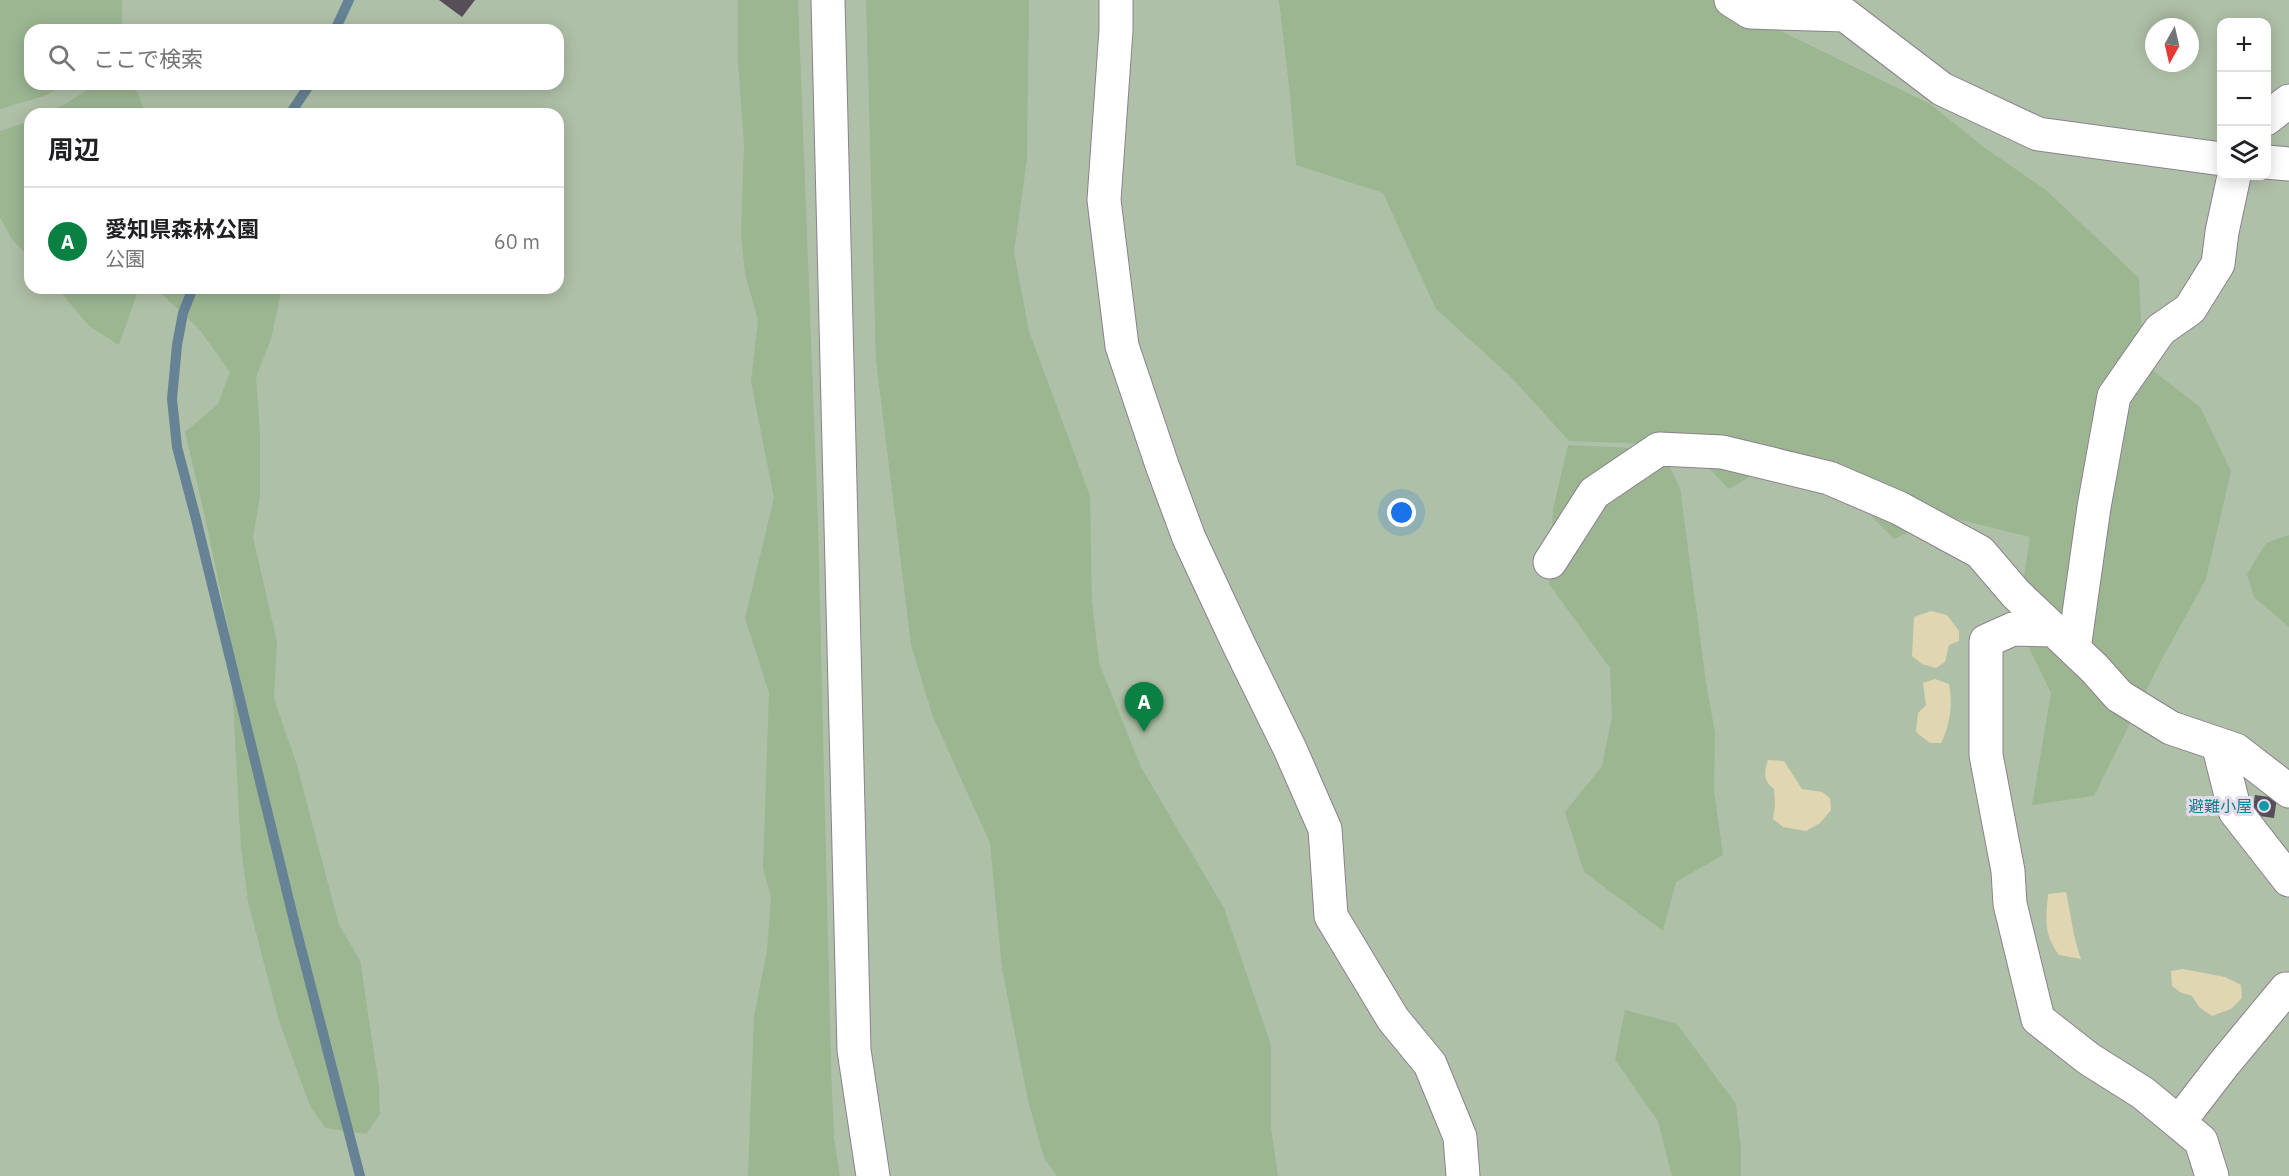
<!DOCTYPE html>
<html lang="ja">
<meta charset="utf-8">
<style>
body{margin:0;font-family:"IBM Plex Sans","Noto Sans JP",sans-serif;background:#f6f6f6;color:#202124}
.controls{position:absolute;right:18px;top:18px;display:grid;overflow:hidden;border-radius:12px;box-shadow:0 3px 15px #0003}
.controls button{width:54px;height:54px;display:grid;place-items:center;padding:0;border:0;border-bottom:2px solid #e0e0e0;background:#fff;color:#202124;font:30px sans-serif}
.compass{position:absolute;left:2145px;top:18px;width:54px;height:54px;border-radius:50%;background:#fff;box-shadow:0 3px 15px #0003;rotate:188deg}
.you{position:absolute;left:1402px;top:513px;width:21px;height:21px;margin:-15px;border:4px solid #fff;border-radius:50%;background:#1a73e8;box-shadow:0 0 0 9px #1a73e833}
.badge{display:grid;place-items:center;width:39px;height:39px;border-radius:50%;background:#0b8043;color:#fff;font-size:20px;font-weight:700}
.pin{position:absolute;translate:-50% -50px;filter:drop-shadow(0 2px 3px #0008)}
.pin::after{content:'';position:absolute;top:32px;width:21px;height:18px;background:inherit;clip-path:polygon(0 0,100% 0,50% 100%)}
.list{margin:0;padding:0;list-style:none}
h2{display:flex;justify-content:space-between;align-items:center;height:78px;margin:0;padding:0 24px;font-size:26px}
h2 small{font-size:20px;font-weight:400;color:#757577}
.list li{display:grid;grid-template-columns:39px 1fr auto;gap:18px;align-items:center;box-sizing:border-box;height:108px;padding:0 24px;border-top:2px solid #e0e0e0}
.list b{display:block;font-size:22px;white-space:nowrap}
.list p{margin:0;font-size:20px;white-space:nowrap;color:#757577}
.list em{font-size:20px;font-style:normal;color:#757577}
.icon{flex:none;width:33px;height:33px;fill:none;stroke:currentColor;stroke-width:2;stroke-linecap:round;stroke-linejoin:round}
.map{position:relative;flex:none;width:2289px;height:1176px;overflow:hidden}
.search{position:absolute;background:#fff;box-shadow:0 3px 15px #0003;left:24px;top:24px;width:540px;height:66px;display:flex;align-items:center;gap:15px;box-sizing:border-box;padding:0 21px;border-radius:18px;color:#757577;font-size:22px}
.panel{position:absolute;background:#fff;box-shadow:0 3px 15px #0003;left:24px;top:108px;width:540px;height:186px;border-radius:18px}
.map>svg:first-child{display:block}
</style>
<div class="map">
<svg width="2289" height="1176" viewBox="0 0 2289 1176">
<rect width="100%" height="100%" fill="#e6dbe9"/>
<path fill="#afc0a8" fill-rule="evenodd" d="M 0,0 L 2289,0 L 2289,1176 L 0,1176 ZM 2222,22 L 2266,22 L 2266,176 L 2222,176 ZM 2154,27 L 2190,27 L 2190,63 L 2154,63 ZM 30,30 L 558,30 L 558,84 L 30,84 ZM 30,114 L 558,114 L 558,288 L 30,288 Z"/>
<path fill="#9cb692" d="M 0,0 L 122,0 L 122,30 L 30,30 L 30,84 L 67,84 L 44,96 L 0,109 Z
M 738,0 L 798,0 L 818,523 L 831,1065 L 834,1138 L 840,1176 L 748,1176 L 754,1017 L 767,950 L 771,897 L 763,868 L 769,693 L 745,618 L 774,498 L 751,382 L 758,320 L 745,274 L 741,236 L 744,144 L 738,63 Z
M 866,0 L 1029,0 L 1027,159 L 1014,252 L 1029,331 L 1090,496 L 1092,600 L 1099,663 L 1141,767 L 1224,908 L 1271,1045 L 1271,1128 L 1278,1176 L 1057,1176 L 1044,1158 L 1028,1100 L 1002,969 L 990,843 L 933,717 L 911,645 L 876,360 Z
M 1279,0 L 1718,0 L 1930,104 L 1985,148 L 2046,190 L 2139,278 L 2143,363 L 2200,407 L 2231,471 L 2206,579 L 2161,661 L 2094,796 L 2032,805 L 2051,693 L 2017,623 L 2030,537 L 1945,516 L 1894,539 L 1841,486 L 1771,464 L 1729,489 L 1684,443 L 1658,444 L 1680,488 L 1706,682 L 1715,733 L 1714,791 L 1723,855 L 1676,882 L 1663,931 L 1584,872 L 1565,812 L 1602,766 L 1612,716 L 1610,668 L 1549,584 L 1553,509 L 1568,445 L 1634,448 L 1651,444 L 1569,441 L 1511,377 L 1436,309 L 1383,193 L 1296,165 L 1290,95 Z
M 96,84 L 128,84 L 138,93 L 145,114 L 45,114 L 67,103 Z
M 30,121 L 30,258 L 11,238 L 0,217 L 0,131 Z
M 57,288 L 139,288 L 119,345 L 89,326 Z
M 163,288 L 282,288 L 271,339 L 256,377 L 260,433 L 260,497 L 253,537 L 277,642 L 274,699 L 296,762 L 339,925 L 360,960 L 379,1086 L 380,1114 L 366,1134 L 325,1128 L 310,1106 L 279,1021 L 248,902 L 241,848 L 229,631 L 205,517 L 185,432 L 218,404 L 230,372 L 199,329 L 161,293 Z
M 2289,535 L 2289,627 L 2254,597 L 2247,574 L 2266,543 Z
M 1625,1010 L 1677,1024 L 1736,1104 L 1741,1150 L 1741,1176 L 1672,1176 L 1658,1121 L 1615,1060 Z"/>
<path fill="#e0d6b1" d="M 1931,611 L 1947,615 L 1959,631 L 1959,641 L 1949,645 L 1945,662 L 1936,668 L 1922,664 L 1912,656 L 1914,617 Z
M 1935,679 L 1949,684 C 1953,703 1950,726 1941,743 L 1930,743 L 1916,732 L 1918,713 L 1926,705 L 1923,683 Z
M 1768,760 L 1784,761 L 1802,789 L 1822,792 L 1830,798 L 1831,810 L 1820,823 L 1806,831 L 1783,827 L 1773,819 L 1775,805 L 1774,789 C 1763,781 1764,772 1768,760 Z
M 2066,892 C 2071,915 2073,937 2081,959 L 2059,955 C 2043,933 2046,919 2048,894 Z
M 2183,969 L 2225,977 L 2241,985 L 2242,998 L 2231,1009 L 2212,1016 L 2199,1007 L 2192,996 L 2180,992 L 2172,986 L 2171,971 Z"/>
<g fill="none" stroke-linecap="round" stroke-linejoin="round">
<path stroke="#668295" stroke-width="10" d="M 335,30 L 349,0
M 290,114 L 310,84
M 193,288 L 183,313 L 177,345 L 172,399 L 177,447 L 196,519 L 296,929 L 360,1176"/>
</g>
<path fill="#574e58" d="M 439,0 L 475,0 L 462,17 Z
M 2255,795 L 2277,798 L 2274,818 L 2252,815 Z"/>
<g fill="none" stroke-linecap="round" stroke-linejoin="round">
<g stroke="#8b818e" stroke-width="35">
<path id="minor" d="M 828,0 L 854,1050 L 873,1176
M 1116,0 L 1116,30 L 1104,200 L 1122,346 L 1162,465 L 1189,538 L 1238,643 L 1290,749 L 1325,829 L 1331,916 L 1393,1019 L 1430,1064 L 1460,1137 L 1463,1176
M 1731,0 L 1750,12 L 1845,15 L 1942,89 L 2038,134 L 2222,159
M 2266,119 L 2289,101
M 2266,162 L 2289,164
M 1550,562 L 1594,493 L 1659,449 L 1722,452 L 1829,478 L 1899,508 L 1980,552 L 2016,594 L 2054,630
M 2074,649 L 2094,507 L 2114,396 L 2160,330 L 2190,309 L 2218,264 L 2222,232 L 2234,176
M 2218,744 L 2235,811 L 2289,880
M 2179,1122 L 2223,1065 L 2286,989 L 2289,989
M 2212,1176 L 2201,1141 L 2143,1093 L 2089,1059 L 2038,1019 L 2010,904 L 2008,871 L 1986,755 L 1986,641 L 2013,629 L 2054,630 L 2095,669 L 2119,696 L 2171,728 L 2236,750 L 2289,791"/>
</g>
<use href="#minor" stroke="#fff" stroke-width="33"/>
</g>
<circle fill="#0f9aa8" stroke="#e6dbe9" stroke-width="2" cx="2264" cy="806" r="6"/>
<g text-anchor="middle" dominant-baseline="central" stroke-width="6" stroke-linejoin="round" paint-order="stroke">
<g font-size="16" fill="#0d838f" stroke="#e6dbe9" text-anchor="end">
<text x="2252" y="806">避難小屋</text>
</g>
</g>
</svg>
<div class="controls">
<button>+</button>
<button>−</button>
<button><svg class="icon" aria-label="layers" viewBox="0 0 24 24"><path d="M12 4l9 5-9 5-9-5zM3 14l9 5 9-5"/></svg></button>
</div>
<svg class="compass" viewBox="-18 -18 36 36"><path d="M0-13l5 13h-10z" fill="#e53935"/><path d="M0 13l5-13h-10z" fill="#757577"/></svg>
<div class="you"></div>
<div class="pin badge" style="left:1144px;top:732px">A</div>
<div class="search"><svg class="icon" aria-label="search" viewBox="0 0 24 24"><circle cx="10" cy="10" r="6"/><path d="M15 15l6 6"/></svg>ここで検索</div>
<section class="panel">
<h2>周辺<small></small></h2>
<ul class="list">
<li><span class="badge">A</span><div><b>愛知県森林公園</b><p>公園</p></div><em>60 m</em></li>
</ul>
</section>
</div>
